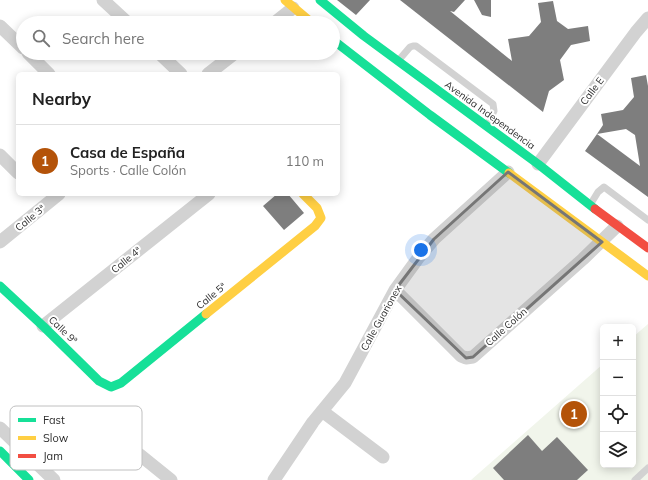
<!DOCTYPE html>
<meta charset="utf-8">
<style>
body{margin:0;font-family:Mulish,sans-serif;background:#f6f6f6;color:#222}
.controls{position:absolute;right:12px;bottom:12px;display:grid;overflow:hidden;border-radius:6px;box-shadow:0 2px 10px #0003}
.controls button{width:36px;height:36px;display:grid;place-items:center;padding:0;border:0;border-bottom:1px solid #e0e0e0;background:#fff;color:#222;font:20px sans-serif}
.you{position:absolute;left:421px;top:250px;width:14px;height:14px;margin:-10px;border:3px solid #fff;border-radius:50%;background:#1a73e8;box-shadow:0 0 0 6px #1a73e833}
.badge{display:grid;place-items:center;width:26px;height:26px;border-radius:50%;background:#b45309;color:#fff;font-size:13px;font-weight:700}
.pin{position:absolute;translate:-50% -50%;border:2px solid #fff;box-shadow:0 1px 4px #0006}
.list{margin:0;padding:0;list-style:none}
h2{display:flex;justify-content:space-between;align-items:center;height:52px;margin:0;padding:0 16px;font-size:17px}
h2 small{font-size:13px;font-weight:400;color:#767676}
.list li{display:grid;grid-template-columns:26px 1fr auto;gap:12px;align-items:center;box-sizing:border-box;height:72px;padding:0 16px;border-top:1px solid #e0e0e0}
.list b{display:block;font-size:15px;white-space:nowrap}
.list p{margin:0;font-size:13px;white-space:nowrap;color:#767676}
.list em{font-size:13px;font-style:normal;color:#767676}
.icon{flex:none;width:22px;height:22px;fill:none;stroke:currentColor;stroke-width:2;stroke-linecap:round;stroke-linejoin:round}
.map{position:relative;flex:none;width:648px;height:480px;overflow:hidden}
.search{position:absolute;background:#fff;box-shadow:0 2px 10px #0003;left:16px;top:16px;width:324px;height:44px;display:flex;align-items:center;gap:10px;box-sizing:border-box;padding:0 14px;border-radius:22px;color:#767676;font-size:15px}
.panel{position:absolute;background:#fff;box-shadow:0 2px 10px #0003;left:16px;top:72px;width:324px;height:124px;border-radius:6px}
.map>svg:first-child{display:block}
</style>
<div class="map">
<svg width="648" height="480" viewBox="0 0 648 480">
<rect width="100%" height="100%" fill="#fff"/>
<path fill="#f1f5eb" d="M 648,324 L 648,480 L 471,480 L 603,364 L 603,465 L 633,465 L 633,337 Z"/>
<path fill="#7e7e7e" d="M 337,0 L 370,0 L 356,15 Z
M 400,0 L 465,0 L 454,12 L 450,11 L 512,61 L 508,39 L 529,36 L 541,22 L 538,3 L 553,1 L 557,21 L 568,29 L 588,26 L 590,41 L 571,45 L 560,60 L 564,80 L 549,91 L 543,112 Z
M 474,0 L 491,0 L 491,17 L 482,15 Z
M 646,75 L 648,86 L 648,197 L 585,151 L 597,134 L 640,166 L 635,135 L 626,129 L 597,134 L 603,125 L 601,114 L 623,110 L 634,97 L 631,78 Z
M 277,194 L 288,194 L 304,213 L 284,230 L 263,206 Z
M 528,435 L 542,451 L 557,437 L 588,470 L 577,480 L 504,480 L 493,468 Z"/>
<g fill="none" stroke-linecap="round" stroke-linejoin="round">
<path stroke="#d2d2d2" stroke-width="7" d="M 398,61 L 410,47 L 413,46 L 416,46 L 493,104 L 494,111 L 487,125
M 590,205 L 598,192 L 604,187 L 648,220
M 635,480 L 648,468"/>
<path stroke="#d2d2d2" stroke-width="13" d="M 103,0 L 128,23
M 274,23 L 293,8
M 0,26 L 23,48
M 28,53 L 49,74
M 159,53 L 181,74
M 208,74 L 235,53
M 0,155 L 18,173
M 538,164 L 636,32 L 648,18
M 0,242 L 59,194
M 395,290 L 461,356 L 466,358 L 473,357 L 583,259 L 617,226
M 43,326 L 209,194
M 322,411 L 383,457
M 0,428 L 54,480
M 140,455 L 171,480
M 274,480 L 313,422 L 345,383 L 395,290 L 419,257 L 434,239 L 508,172"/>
<path stroke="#16e098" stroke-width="9" d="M 320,0 L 364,36 L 538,164 L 595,209
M 333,40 L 430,115 L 509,173
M 0,286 L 43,326 L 99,381 L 111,387 L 121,383 L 206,314
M 0,451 L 29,480"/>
<path stroke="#ffcf43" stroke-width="9" d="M 285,0 L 312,23
M 509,173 L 648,276
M 206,314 L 315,226 L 321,218 L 317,208 L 303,194"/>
<path stroke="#f24e42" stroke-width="9" d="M 595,209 L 648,248"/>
</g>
<path fill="#767676" fill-opacity="0.2" stroke="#767676" stroke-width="3" stroke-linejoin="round" d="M 508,172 L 602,242 L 473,357 L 466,358 L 395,290 L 434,239 Z"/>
<g text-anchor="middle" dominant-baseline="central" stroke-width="4" stroke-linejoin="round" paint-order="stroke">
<g font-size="10" fill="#2d2d2d" stroke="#fff">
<text transform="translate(592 91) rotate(-53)">Calle E</text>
<text transform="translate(490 115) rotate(36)">Avenida Independencia</text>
<text transform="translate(30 218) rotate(-39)">Calle 3ª</text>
<text transform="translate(126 260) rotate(-39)">Calle 4ª</text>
<text transform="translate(211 296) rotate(-39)">Calle 5ª</text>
<text transform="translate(381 318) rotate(-61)">Calle Guarionex</text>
<text transform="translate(506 327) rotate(-42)">Calle Colón</text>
<text transform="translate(63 330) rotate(44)">Calle 9ª</text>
</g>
</g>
<rect x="10" y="406" width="132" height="64" rx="6" fill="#fff" stroke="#c0c0c0" stroke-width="1"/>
<rect x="18" y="418" width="18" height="4" fill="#16e098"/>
<rect x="18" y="436" width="18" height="4" fill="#ffcf43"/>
<rect x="18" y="454" width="18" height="4" fill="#f24e42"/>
<g font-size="11" fill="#2d2d2d">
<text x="43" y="424">Fast</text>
<text x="43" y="442">Slow</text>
<text x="43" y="460">Jam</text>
</g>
</svg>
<div class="controls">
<button>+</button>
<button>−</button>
<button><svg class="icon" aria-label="locate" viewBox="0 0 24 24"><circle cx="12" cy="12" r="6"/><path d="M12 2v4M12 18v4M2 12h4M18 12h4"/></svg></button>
<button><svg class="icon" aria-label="layers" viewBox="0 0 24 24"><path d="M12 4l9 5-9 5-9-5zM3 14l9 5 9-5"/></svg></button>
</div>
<div class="you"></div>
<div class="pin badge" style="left:574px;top:414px">1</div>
<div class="search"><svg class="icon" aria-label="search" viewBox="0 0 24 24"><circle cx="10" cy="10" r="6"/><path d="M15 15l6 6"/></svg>Search here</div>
<section class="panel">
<h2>Nearby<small></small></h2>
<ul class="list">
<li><span class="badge">1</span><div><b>Casa de España</b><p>Sports · Calle Colón</p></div><em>110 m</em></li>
</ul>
</section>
</div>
